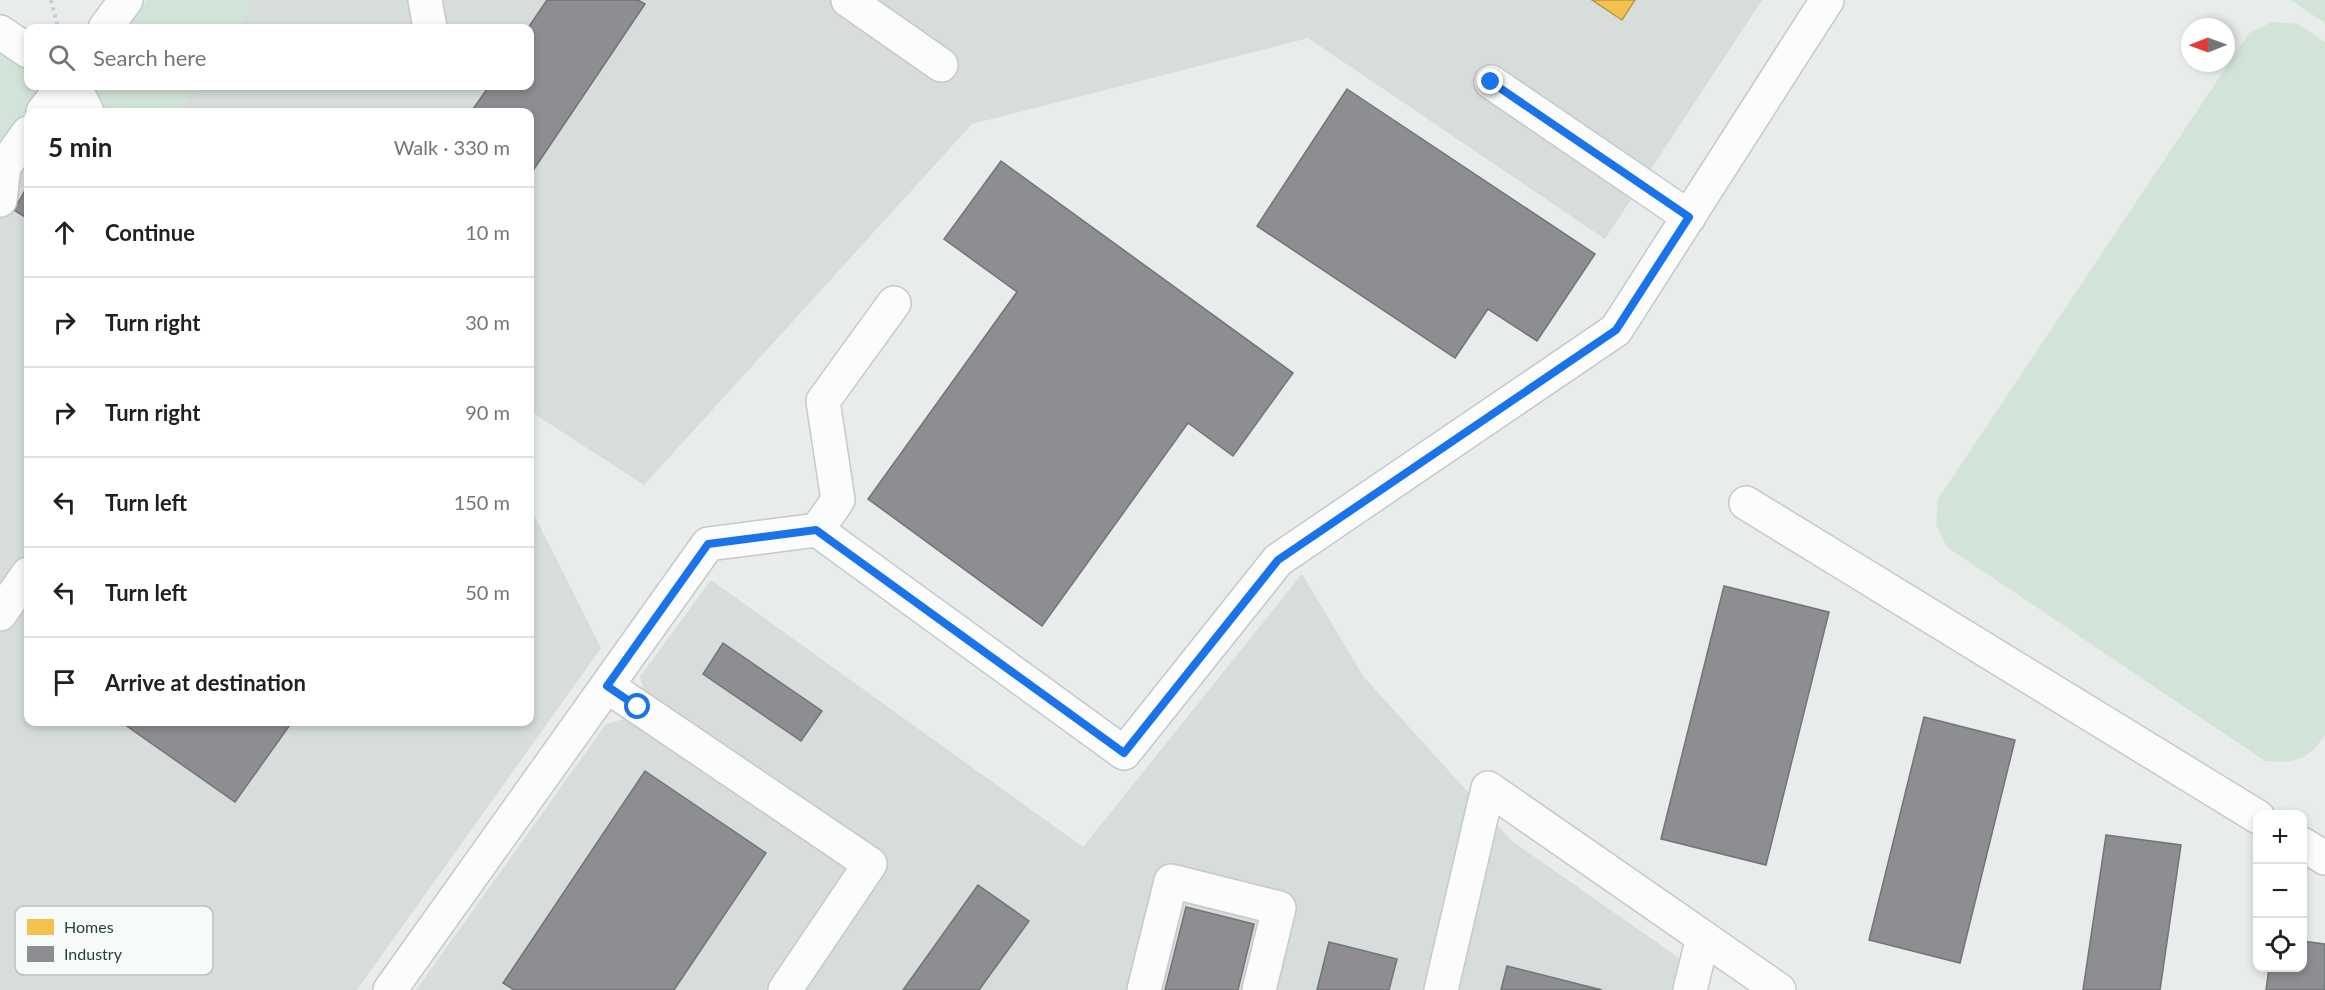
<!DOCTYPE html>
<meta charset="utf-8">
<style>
body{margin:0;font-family:Lato,sans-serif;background:#f6f6f6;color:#202124}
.controls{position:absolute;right:18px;bottom:18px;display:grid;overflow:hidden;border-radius:12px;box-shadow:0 3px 9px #0003}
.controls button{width:54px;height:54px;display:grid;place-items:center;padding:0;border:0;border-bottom:2px solid #e0e0e0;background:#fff;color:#202124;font:30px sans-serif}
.compass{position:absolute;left:2181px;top:18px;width:54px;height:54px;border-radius:50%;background:#fff;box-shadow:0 3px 9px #0003;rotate:269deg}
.stop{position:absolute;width:18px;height:18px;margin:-14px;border:4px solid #1a73e8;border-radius:50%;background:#fff}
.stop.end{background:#1a73e8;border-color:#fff;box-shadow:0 2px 6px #0008}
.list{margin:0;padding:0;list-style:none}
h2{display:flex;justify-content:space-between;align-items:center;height:78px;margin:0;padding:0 24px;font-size:26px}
h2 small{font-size:20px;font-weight:400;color:#757577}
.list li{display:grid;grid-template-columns:39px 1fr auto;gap:18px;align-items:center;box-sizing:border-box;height:90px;padding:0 24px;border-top:2px solid #e0e0e0}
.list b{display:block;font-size:22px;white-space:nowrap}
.list em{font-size:20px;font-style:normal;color:#757577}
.icon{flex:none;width:33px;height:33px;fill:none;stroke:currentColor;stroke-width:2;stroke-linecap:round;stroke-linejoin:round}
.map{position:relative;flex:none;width:2325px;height:990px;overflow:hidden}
.search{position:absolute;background:#fff;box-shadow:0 3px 9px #0003;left:24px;top:24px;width:510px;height:66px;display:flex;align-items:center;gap:15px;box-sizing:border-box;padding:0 21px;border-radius:12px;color:#757577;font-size:22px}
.panel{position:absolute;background:#fff;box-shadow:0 3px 9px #0003;left:24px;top:108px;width:510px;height:618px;border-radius:12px}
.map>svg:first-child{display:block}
</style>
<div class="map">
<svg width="2325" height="990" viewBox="0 0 2325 990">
<rect width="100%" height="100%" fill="#e8ecea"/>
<path fill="#d6ddda" d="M 257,0 L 1762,0 L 1605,239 L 1308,38 L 972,124 L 644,485 L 530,411 L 530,112 L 178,112 L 197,86 L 530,86 L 530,28 L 237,28 Z
M 0,149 L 28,167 L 28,722 L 530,722 L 530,507 L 601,648 L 357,990 L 0,990 Z
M 1302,574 L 1363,676 L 1512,841 L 1679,958 L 1672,990 L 416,990 L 606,724 L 631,717 L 645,697 L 640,677 L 711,580 L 1083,847 Z"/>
<path fill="#d2e4d7" d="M 146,0 L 257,0 L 237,28 L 125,28 Z
M 2291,0 L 2325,0 L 2325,23 Z
M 2272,22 L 2298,24 L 2325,42 L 2325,735 C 2307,761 2295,763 2265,761 L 1947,547 L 1936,525 L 1938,499 L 2249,33 Z
M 0,51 L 28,69 L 28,86 L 197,86 L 178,112 L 28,112 L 28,167 L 0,149 Z"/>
<path fill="#f2c14e" stroke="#b59a48" stroke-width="1.5" d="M 1592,0 L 1635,0 L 1622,20 Z"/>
<path fill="#8d8d92" stroke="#6e7677" stroke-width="1.5" d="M 547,0 L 638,0 L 645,4 L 530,175 L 530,112 L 471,112 L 489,86 L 530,86 L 528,28 Z
M 1347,89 L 1595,254 L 1537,341 L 1488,309 L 1455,358 L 1257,226 Z
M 1001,161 L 1293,373 L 1233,456 L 1188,423 L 1042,626 L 868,499 L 1017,292 L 944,239 Z
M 28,185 L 28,219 L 14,210 Z
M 1724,586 L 1829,612 L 1766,865 L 1661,839 Z
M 723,643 L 822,711 L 801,741 L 703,674 Z
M 1924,717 L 2015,740 L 1960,963 L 1869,940 Z
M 121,722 L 292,722 L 235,802 Z
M 645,771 L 766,853 L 674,990 L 514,990 L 503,983 Z
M 2106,835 L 2181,845 L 2160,990 L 2083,990 Z
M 978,885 L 1029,921 L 979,990 L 903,990 Z
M 1186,907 L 1254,924 L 1238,990 L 1165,990 Z
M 2302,941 L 2325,944 L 2325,990 L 2266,990 L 2269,968 L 2302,968 Z
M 1329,942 L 1397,959 L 1389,990 L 1317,990 Z
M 1507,966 L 1602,990 L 1501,990 Z"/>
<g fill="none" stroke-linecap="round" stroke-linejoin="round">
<g stroke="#c5c9c7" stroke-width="36">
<path id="minor" d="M 425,0 L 430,28
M 848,0 L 941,65
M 105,28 L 126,0
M 0,32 L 28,51
M 1491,82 L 1689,217
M 74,86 L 87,112
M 43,112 L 63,86
M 0,172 L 28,133
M 0,200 L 4,167
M 1746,503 L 2258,817
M 817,530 L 838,500 L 823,401 L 894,303
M 0,614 L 28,574
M 607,686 L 870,864 L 785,990
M 2302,844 L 2325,858
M 390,990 L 708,544 L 817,530 L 1124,753 L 1278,560 L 1616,330 L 1827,0
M 1144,990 L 1171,881 L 1279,908 L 1259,990
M 1441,990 L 1488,788 L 1779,990
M 1690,990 L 1703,937"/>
</g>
<path stroke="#c6cecc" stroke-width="4" stroke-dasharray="3 4.5" stroke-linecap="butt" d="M 51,0 L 58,28"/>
<use href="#minor" stroke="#fcfcfc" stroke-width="33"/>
</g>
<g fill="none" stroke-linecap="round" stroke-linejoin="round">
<path stroke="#1a73e8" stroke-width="8" d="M 638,707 L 607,686 L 708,544 L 816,530 L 1124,753 L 1278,560 L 1616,330 L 1689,217 L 1491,82"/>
</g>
<rect x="15" y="906" width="198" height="69" rx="9" fill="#f6faf8" stroke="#b8c2bf" stroke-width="1.5"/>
<rect x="27" y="919" width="27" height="16" fill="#f2c14e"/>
<rect x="27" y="946" width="27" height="16" fill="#8d8d92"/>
<g font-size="16" fill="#263f39">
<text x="64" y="933">Homes</text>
<text x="64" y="960">Industry</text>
</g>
</svg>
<div class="controls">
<button>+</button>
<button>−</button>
<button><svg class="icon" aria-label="locate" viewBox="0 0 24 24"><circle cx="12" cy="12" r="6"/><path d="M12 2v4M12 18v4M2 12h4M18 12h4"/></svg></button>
</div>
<svg class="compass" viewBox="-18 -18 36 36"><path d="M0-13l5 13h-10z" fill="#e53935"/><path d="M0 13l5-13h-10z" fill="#757577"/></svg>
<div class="stop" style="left:638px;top:707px"></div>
<div class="stop end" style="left:1491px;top:82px"></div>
<div class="search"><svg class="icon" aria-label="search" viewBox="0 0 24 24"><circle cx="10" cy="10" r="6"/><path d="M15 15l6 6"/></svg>Search here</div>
<section class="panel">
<h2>5 min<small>Walk · 330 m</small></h2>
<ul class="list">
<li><svg class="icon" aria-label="ahead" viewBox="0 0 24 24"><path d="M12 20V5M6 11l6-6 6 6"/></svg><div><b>Continue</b></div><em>10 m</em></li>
<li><svg class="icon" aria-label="right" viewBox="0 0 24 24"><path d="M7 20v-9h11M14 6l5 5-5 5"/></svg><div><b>Turn right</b></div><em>30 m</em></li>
<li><svg class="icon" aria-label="right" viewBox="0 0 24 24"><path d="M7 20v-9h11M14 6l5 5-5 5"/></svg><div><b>Turn right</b></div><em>90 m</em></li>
<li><svg class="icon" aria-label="left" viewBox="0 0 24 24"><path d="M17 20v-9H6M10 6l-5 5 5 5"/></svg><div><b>Turn left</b></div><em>150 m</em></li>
<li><svg class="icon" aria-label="left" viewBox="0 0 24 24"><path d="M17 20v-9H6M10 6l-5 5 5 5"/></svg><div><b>Turn left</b></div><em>50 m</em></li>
<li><svg class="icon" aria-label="arrive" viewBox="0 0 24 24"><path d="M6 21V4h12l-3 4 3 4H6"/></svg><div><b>Arrive at destination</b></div></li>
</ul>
</section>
</div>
